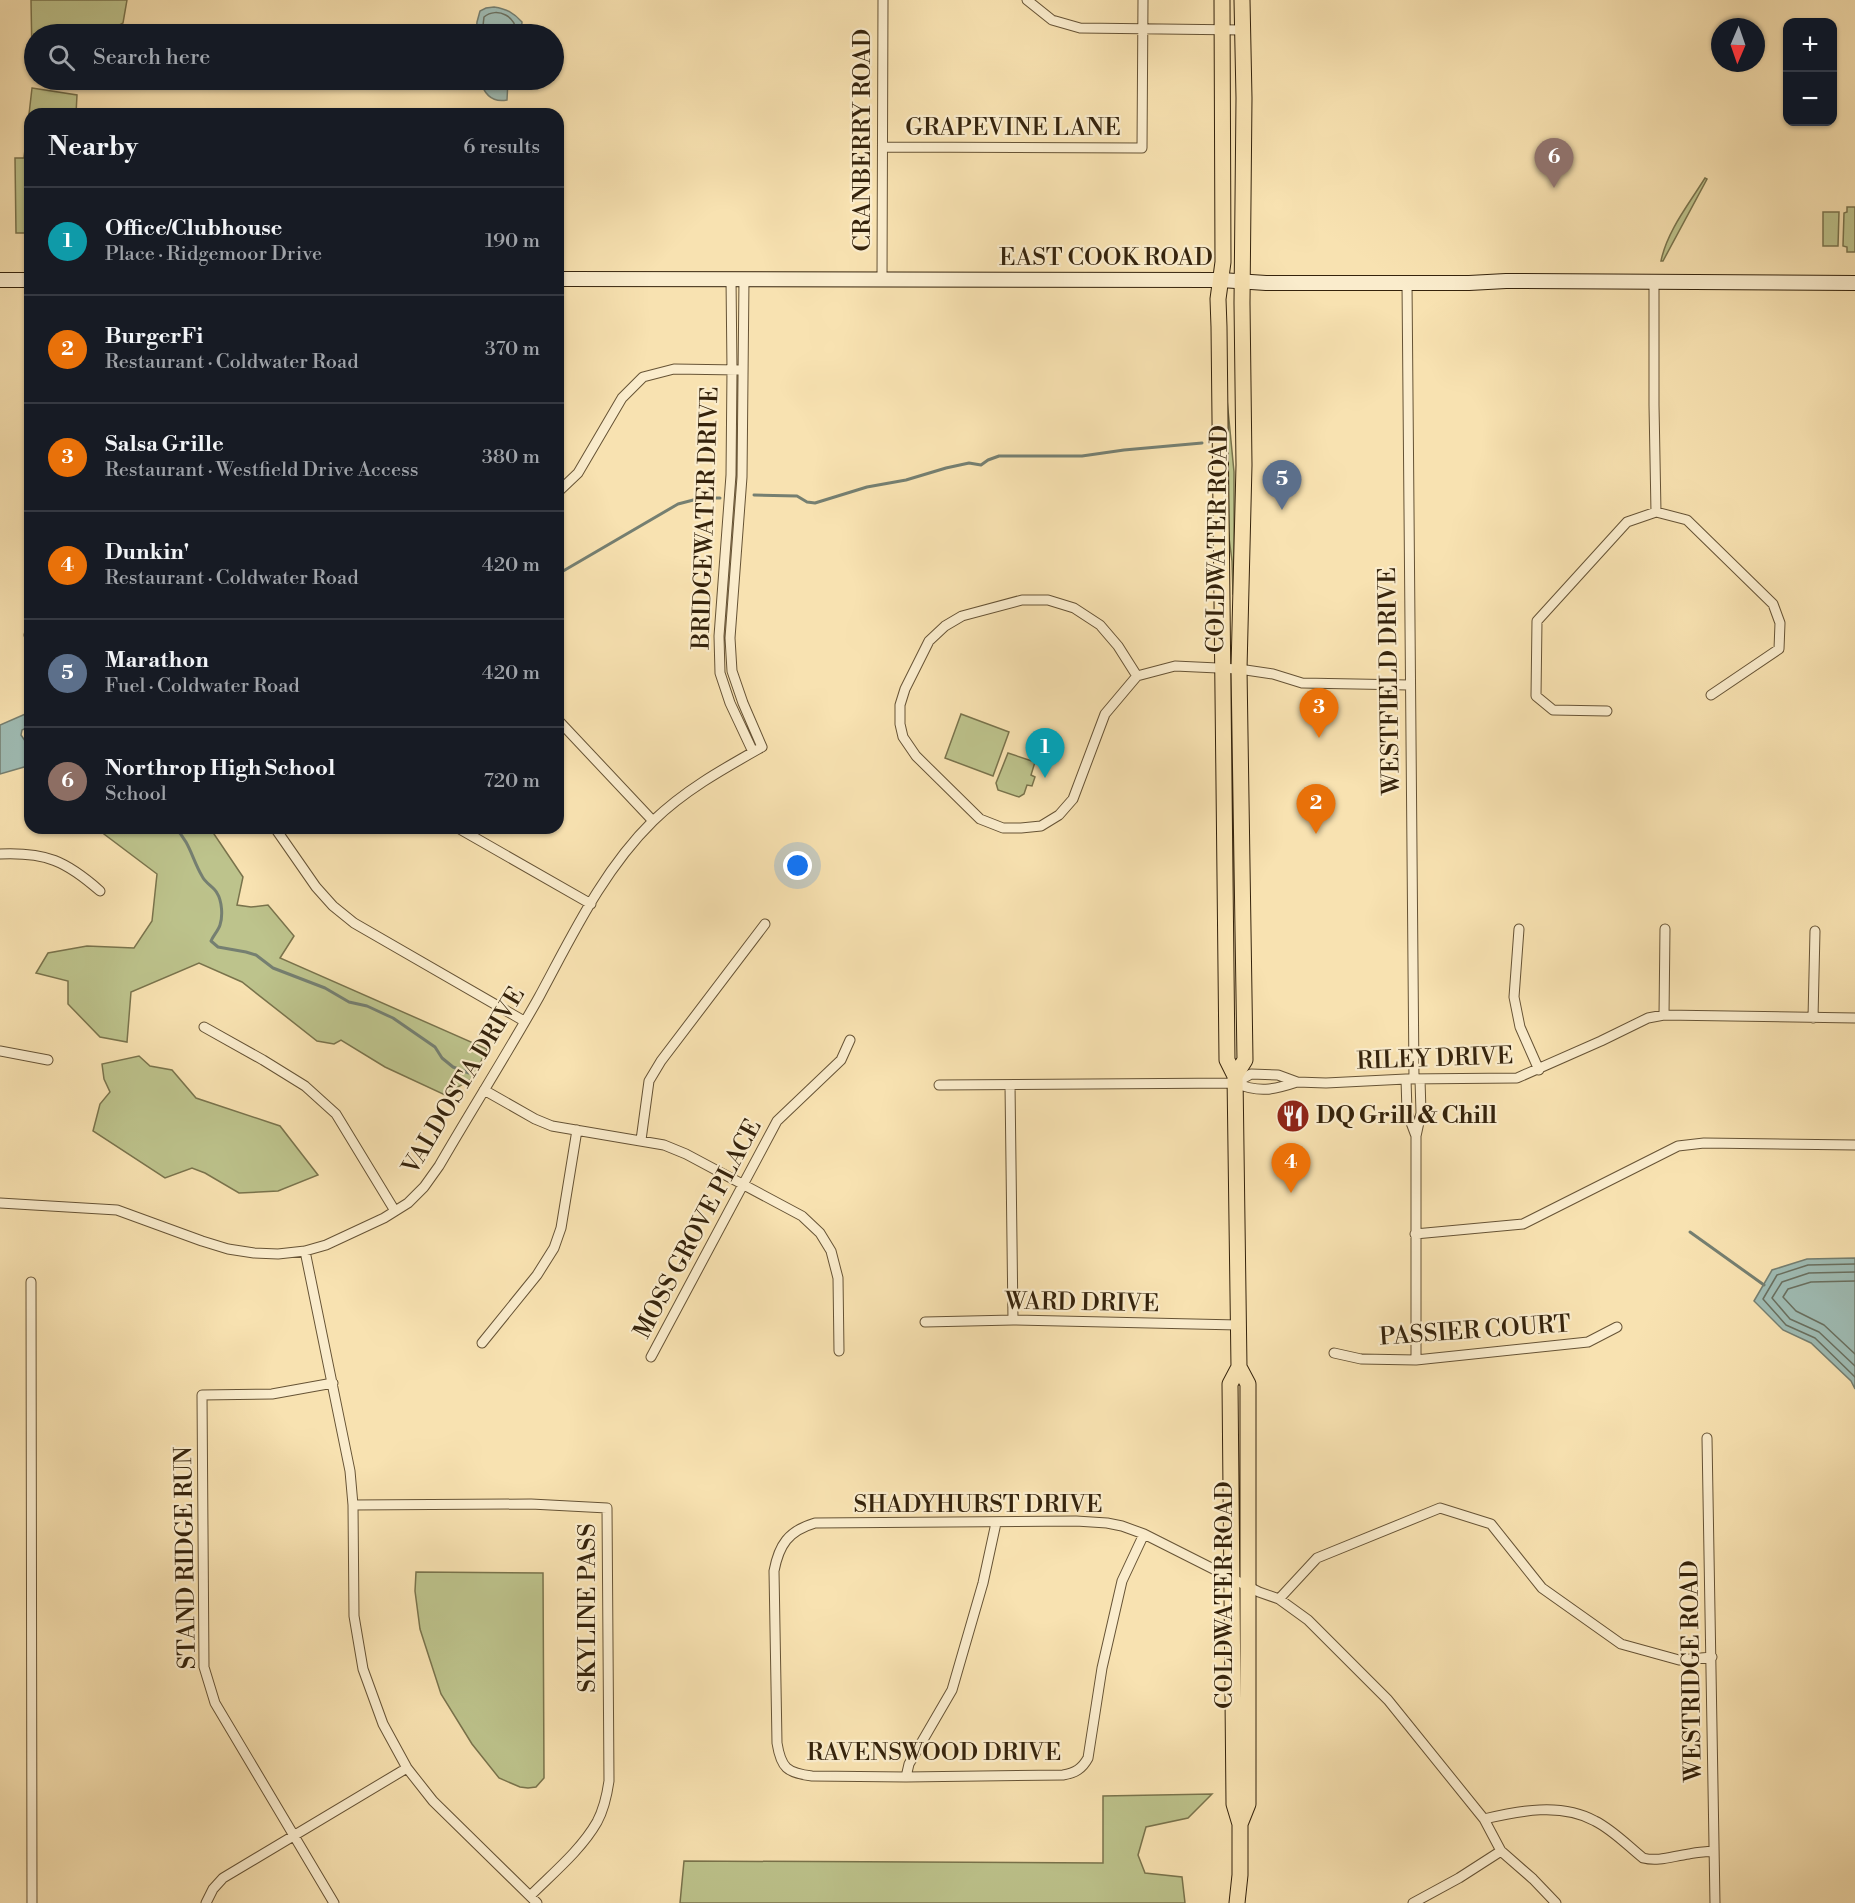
<!DOCTYPE html>
<meta charset="utf-8">
<style>
body{margin:0;font-family:"Libre Bodoni",serif;background:#242831;color:#f1f3f6}
.controls{position:absolute;right:18px;top:18px;display:grid;overflow:hidden;border-radius:12px;box-shadow:0 2px 4px #0004}
.controls button{width:54px;height:54px;display:grid;place-items:center;padding:0;border:0;border-bottom:2px solid #363941;background:#171b24;color:#f1f3f6;font:30px sans-serif}
.compass{position:absolute;left:1711px;top:18px;width:54px;height:54px;border-radius:50%;background:#171b24;box-shadow:0 2px 4px #0004;rotate:182deg}
.you{position:absolute;left:798px;top:866px;width:21px;height:21px;margin:-15px;border:4px solid #fff;border-radius:50%;background:#1a73e8;box-shadow:0 0 0 9px #1a73e833}
.badge{display:grid;place-items:center;width:39px;height:39px;border-radius:50%;background:#c59692;color:#fff;font-size:20px;font-weight:700}
.pin{position:absolute;translate:-50% -50px;filter:drop-shadow(0 2px 3px #0008)}
.pin::after{content:'';position:absolute;top:32px;width:21px;height:18px;background:inherit;clip-path:polygon(0 0,100% 0,50% 100%)}
.list{margin:0;padding:0;list-style:none}
h2{display:flex;justify-content:space-between;align-items:center;height:78px;margin:0;padding:0 24px;font-size:26px}
h2 small{font-size:20px;font-weight:400;color:#9ea1a6}
.list li{display:grid;grid-template-columns:39px 1fr auto;gap:18px;align-items:center;box-sizing:border-box;height:108px;padding:0 24px;border-top:2px solid #363941}
.list b{display:block;font-size:22px;white-space:nowrap}
.list p{margin:0;font-size:20px;white-space:nowrap;color:#9ea1a6}
.list em{font-size:20px;font-style:normal;color:#9ea1a6}
.icon{flex:none;width:33px;height:33px;fill:none;stroke:currentColor;stroke-width:2;stroke-linecap:round;stroke-linejoin:round}
.map{position:relative;flex:none;width:1855px;height:1903px;overflow:hidden}
.search{position:absolute;background:#171b24;box-shadow:0 2px 4px #0004;left:24px;top:24px;width:540px;height:66px;display:flex;align-items:center;gap:15px;box-sizing:border-box;padding:0 21px;border-radius:33px;color:#9ea1a6;font-size:22px}
.panel{position:absolute;background:#171b24;box-shadow:0 2px 4px #0004;left:24px;top:108px;width:540px;height:726px;border-radius:18px}
.map>svg:first-child{display:block}
</style>
<div class="map">
<svg width="1855" height="1903" viewBox="0 0 1855 1903">
<rect width="100%" height="100%" fill="#f8e2b1"/>
<filter id="stains"><feTurbulence type="fractalNoise" baseFrequency=".00333" numOctaves="4"/><feColorMatrix values="0 0 0 0 .2 0 0 0 0 .09 0 0 0 0 .02 0 0 0 .5 -.17"/></filter>
<radialGradient id="worn" r=".72"><stop offset=".6" stop-color="#630" stop-opacity="0"/><stop offset="1" stop-color="#630" stop-opacity=".3"/></radialGradient>
<path fill="#bdc38c" stroke="#79734c" stroke-width="1.5" d="M 31,0 L 127,0 L 123,23 L 104,34 L 34,34 L 34,57 L 32,57 Z
M 32,88 L 77,95 L 76,114 L 30,114 L 30,233 L 16,233 L 15,158 L 24,158 Z
M 1705,178 L 1707,179 L 1663,261 L 1661,261 C 1667,231 1689,204 1705,178 Z
M 1847,207 L 1855,207 L 1855,252 L 1847,252 L 1847,247 L 1843,246 L 1844,213 L 1847,212 Z
M 1823,212 L 1839,212 L 1838,246 L 1823,246 Z
M 1226,389 L 1234,472 L 1234,594 L 1233,594 L 1232,561 L 1227,522 Z
M 961,714 L 1009,732 L 993,776 L 945,758 Z
M 1008,753 L 1035,762 L 1031,775 L 1035,777 L 1032,786 L 1027,785 L 1024,794 L 1019,797 L 998,790 L 996,783 Z
M 96,828 L 210,828 L 243,877 L 237,905 L 251,907 L 268,905 L 294,936 L 280,958 L 487,1049 L 473,1078 L 445,1095 L 385,1067 L 341,1040 L 334,1044 L 317,1041 L 242,982 L 199,963 L 131,992 L 127,1042 L 100,1037 L 68,1004 L 68,981 L 36,973 L 48,953 L 87,946 L 134,948 L 152,921 L 157,874 Z
M 139,1056 L 150,1066 L 172,1070 L 196,1098 L 280,1126 L 318,1175 L 278,1191 L 239,1193 L 205,1173 L 192,1168 L 165,1178 L 93,1131 L 100,1104 L 110,1092 L 104,1079 L 102,1064 Z
M 416,1572 L 543,1573 L 544,1778 L 536,1787 L 528,1788 L 520,1787 L 499,1778 L 472,1744 L 441,1694 L 420,1629 L 415,1591 Z
M 1212,1794 L 1188,1818 L 1146,1827 L 1138,1855 L 1145,1873 L 1182,1877 L 1185,1903 L 680,1903 L 684,1861 L 1103,1863 L 1103,1796 Z"/>
<path fill="#9fbcb4" stroke="#757f71" stroke-width="1.5" d="M 494,7 C 507,9 514,13 522,22 L 521,34 L 476,34 L 477,22 L 480,11 L 486,8 Z
M 480,80 L 508,80 L 507,100 C 492,103 484,94 480,80 Z
M 30,712 L 30,726 L 22,730 L 21,735 L 30,748 L 30,760 L 24,767 L 0,774 L 0,725 Z
M 1855,1258 L 1855,1389 L 1851,1381 L 1811,1343 L 1783,1330 L 1754,1301 L 1772,1270 L 1807,1259 Z"/>
<g fill="none" stroke-linecap="round" stroke-linejoin="round">
<path stroke="#6a7060" stroke-width="1.5" d="M 482,34 L 484,17 C 497,6 518,17 516,34
M 1855,1264 L 1808,1265 L 1777,1275 L 1763,1299 L 1786,1325 L 1815,1338 L 1855,1377
M 1855,1272 L 1809,1273 L 1782,1282 L 1772,1298 L 1790,1319 L 1819,1332 L 1855,1366
M 1855,1281 L 1811,1282 L 1788,1289 L 1783,1297 L 1796,1311 L 1824,1325 L 1855,1354"/>
<path stroke="#757f71" stroke-width="3" d="M 754,495 L 797,496 L 807,502 L 815,503 L 867,487 L 906,480 L 946,468 L 969,463 L 981,465 L 988,460 L 999,456 L 1082,456 L 1124,450 L 1202,443
M 558,574 L 678,504 L 701,498 L 720,498
M 175,828 C 190,842 192,859 202,876 C 205,883 214,887 217,893 C 222,901 223,916 220,925 C 218,931 213,936 211,941 L 218,947 L 246,952 L 256,955 L 273,968 L 325,988 L 349,1002 L 367,1006 L 393,1018 L 435,1047 L 442,1058 L 453,1067 L 469,1073
M 1690,1232 L 1764,1285"/>
<g stroke="#665335" stroke-width="11">
<path id="street" d="M 1027,0 L 1052,20 L 1080,28 L 1243,30
M 883,147 L 1142,148 L 1143,0
M 731,279 L 732,370 L 731,475 L 719,636 L 720,673 L 730,703 L 753,752
M 882,280 L 883,0
M 1654,282 L 1654,405 L 1656,512
M 1407,283 L 1414,1079
M 558,492 L 578,473 L 622,398 L 643,377 L 674,369 L 739,370
M 29,635 L 30,635
M 1137,676 L 1118,646 L 1100,625 L 1074,608 L 1048,600 L 1022,600 L 962,616 L 945,626 L 929,641 L 905,689 L 900,705 L 900,724 L 903,737 L 916,756 L 980,819 L 1003,828 L 1021,828 L 1041,826 L 1059,815 L 1073,799 L 1105,714 L 1137,676 L 1175,666 L 1239,669 L 1273,674 L 1302,683 L 1409,685
M 1607,711 L 1553,710 L 1536,696 L 1537,621 L 1627,522 L 1656,512 L 1687,520 L 1773,604 L 1780,623 L 1779,649 L 1711,695
M 558,720 L 653,821
M 275,828 L 316,887 L 333,906 L 354,923 L 524,1021
M 458,828 L 591,904
M 0,854 C 46,852 66,861 100,891
M 1519,929 L 1514,997 L 1520,1027 L 1539,1070
M 1664,1015 L 1665,929
M 1813,1018 L 1815,931
M 204,1027 L 263,1060 L 305,1086 L 336,1114 L 395,1211
M 0,1051 L 48,1060
M 1406,1079 L 1407,1112 L 1416,1136
M 1235,1083 L 1251,1074 L 1278,1075 L 1297,1082 L 1326,1083 L 1406,1079 L 1517,1078 L 1601,1041 L 1648,1018 L 1664,1015 L 1855,1018
M 939,1085 L 1235,1083 C 1259,1093 1273,1090 1297,1082
M 1010,1085 L 1013,1320
M 484,1090 L 535,1119 L 552,1126 L 664,1145 L 686,1154 L 802,1216 L 820,1233 L 831,1251 L 838,1278 L 839,1351
M 641,1140 L 649,1081 L 661,1061 L 765,924
M 0,1203 L 117,1210 L 202,1241 L 228,1249 L 254,1253 L 278,1254 L 305,1251 L 326,1245 L 384,1218 L 408,1203 L 424,1187 L 439,1166 C 472,1109 507,1054 539,997 C 572,936 603,870 653,821 C 685,790 723,769 762,747 L 743,703 L 732,671 L 730,638 L 742,477 L 744,279
M 1415,1234 L 1523,1224 L 1678,1146 L 1704,1143 L 1855,1145
M 305,1251 L 350,1471 L 353,1505 L 354,1616 L 363,1669 L 383,1724 L 407,1768 L 433,1801 L 537,1903
M 31,1282 L 32,1903
M 925,1322 L 1013,1320 L 1238,1325
M 482,1343 L 537,1275 L 554,1248 L 561,1228 L 577,1130
M 1334,1353 L 1361,1359 L 1416,1360 L 1588,1342 L 1617,1327
M 651,1357 L 777,1121 L 841,1060 L 850,1040
M 1416,1360 L 1416,1136 L 1421,1113 L 1420,1079
M 333,1383 L 272,1394 L 202,1395 L 204,1667 L 215,1703 L 334,1903
M 1707,1438 L 1715,1903
M 353,1505 L 531,1504 L 607,1508 L 609,1781 C 607,1795 604,1809 597,1822 C 581,1850 553,1873 530,1896
M 1144,1534 L 1122,1581 L 1102,1668 L 1088,1758 C 1082,1769 1075,1773 1063,1775 L 906,1777 L 812,1776 C 787,1773 781,1768 777,1743 L 774,1571 C 779,1545 788,1531 815,1523 L 1076,1521 L 1107,1523 L 1122,1526 L 1144,1534 L 1259,1592 L 1279,1599 L 1308,1620 L 1388,1700 L 1484,1819 L 1501,1851 L 1533,1879 L 1556,1903
M 1279,1599 L 1317,1558 L 1440,1508 L 1491,1524 L 1542,1588 L 1621,1644 L 1679,1660 L 1712,1657
M 906,1777 L 909,1764 L 952,1690 L 983,1583 L 996,1523
M 1484,1819 C 1519,1811 1561,1802 1595,1821 C 1613,1830 1628,1846 1643,1858 C 1659,1862 1673,1856 1689,1854 C 1697,1852 1706,1852 1714,1851
M 206,1903 L 213,1889 L 223,1878 L 407,1768
M 1413,1903 L 1459,1878 L 1501,1851"/>
</g>
<g stroke="#35230c" stroke-width="16">
<path id="secondary" d="M 558,279 L 1221,280 L 1266,283 L 1469,283 L 1506,281 L 1855,283
M 0,280 L 30,280"/>
</g>
<g stroke="#35230c" stroke-width="17">
<path id="primary" d="M 1222,0 L 1223,262 L 1218,299 L 1219,327 L 1227,1060 L 1235,1076 L 1239,1367 L 1230,1384 L 1234,1804 L 1240,1824 L 1240,1875 L 1237,1903
M 1235,1076 L 1245,1060 L 1239,669 L 1244,465 L 1242,303 L 1244,98 L 1242,0
M 1239,1367 L 1248,1384 L 1248,1804 L 1240,1824"/>
</g>
<use href="#street" stroke="#faeccc" stroke-width="9"/>
<use href="#secondary" stroke="#faeccc" stroke-width="14"/>
<use href="#primary" stroke="#f8e2b1" stroke-width="15"/>
</g>
<defs>
<g id="restaurant-disc" transform="scale(1.725)"><circle r="9.5" fill="#8f2418" stroke="#faeccc"/><path d="M-5-6h1v4h1v-4h1v4h1v-4h1v5L-1.5 .5V6h-2V.5L-5-1ZM5-6V6H3V1.5H1.5Q1.5-4 5-6Z" fill="#fff"/></g>
</defs>
<g fill-rule="evenodd">
<use href="#restaurant-disc" x="1293" y="1116"/>
</g>
<g text-anchor="middle" dominant-baseline="central" stroke-width="4.5" stroke-linejoin="round" paint-order="stroke">
<g font-size="24" fill="#35230c" stroke="#faeccc">
<text x="1013" y="128">GRAPEVINE LANE</text>
<text transform="translate(863 140) rotate(-90)">CRANBERRY ROAD</text>
<text x="1106" y="258">EAST COOK ROAD</text>
<text transform="translate(706 518) rotate(-88)">BRIDGEWATER DRIVE</text>
<text transform="translate(1218 539) rotate(-89)">COLDWATER ROAD</text>
<text transform="translate(1390 681) rotate(-91)">WESTFIELD DRIVE</text>
<text transform="translate(1435 1059) rotate(-2)">RILEY DRIVE</text>
<text transform="translate(464 1081) rotate(-59)">VALDOSTA DRIVE</text>
<text transform="translate(698 1229) rotate(-62)">MOSS GROVE PLACE</text>
<text transform="translate(1082 1303) rotate(1)">WARD DRIVE</text>
<text transform="translate(1475 1331) rotate(-4)">PASSIER COURT</text>
<text x="978" y="1505">SHADYHURST DRIVE</text>
<text transform="translate(186 1558) rotate(-91)">STAND RIDGE RUN</text>
<text transform="translate(1225 1595) rotate(-90)">COLDWATER ROAD</text>
<text transform="translate(588 1608) rotate(-90)">SKYLINE PASS</text>
<text transform="translate(1692 1671) rotate(-91)">WESTRIDGE ROAD</text>
<text x="934" y="1753">RAVENSWOOD DRIVE</text>
</g>
<g font-size="24" font-weight="bold" fill="#35230c" stroke="#faeccc" text-anchor="start">
<text x="1316" y="1116">DQ Grill &amp; Chill</text>
</g>
</g>
<rect width="100%" height="100%" filter="url(#stains)"/>
<rect width="100%" height="100%" fill="url(#worn)"/>
</svg>
<div class="controls">
<button>+</button>
<button>−</button>
</div>
<svg class="compass" viewBox="-18 -18 36 36"><path d="M0-13l5 13h-10z" fill="#e53935"/><path d="M0 13l5-13h-10z" fill="#9ea1a6"/></svg>
<div class="you"></div>
<div class="pin badge" style="left:1045px;top:778px;background:#0f9aa8">1</div>
<div class="pin badge" style="left:1316px;top:834px;background:#e8710a">2</div>
<div class="pin badge" style="left:1319px;top:738px;background:#e8710a">3</div>
<div class="pin badge" style="left:1291px;top:1193px;background:#e8710a">4</div>
<div class="pin badge" style="left:1282px;top:510px;background:#5c6f8a">5</div>
<div class="pin badge" style="left:1554px;top:188px;background:#8d6e63">6</div>
<div class="search"><svg class="icon" aria-label="search" viewBox="0 0 24 24"><circle cx="10" cy="10" r="6"/><path d="M15 15l6 6"/></svg>Search here</div>
<section class="panel">
<h2>Nearby<small>6 results</small></h2>
<ul class="list">
<li><span class="badge" style="background:#0f9aa8">1</span><div><b>Office/Clubhouse</b><p>Place · Ridgemoor Drive</p></div><em>190 m</em></li>
<li><span class="badge" style="background:#e8710a">2</span><div><b>BurgerFi</b><p>Restaurant · Coldwater Road</p></div><em>370 m</em></li>
<li><span class="badge" style="background:#e8710a">3</span><div><b>Salsa Grille</b><p>Restaurant · Westfield Drive Access</p></div><em>380 m</em></li>
<li><span class="badge" style="background:#e8710a">4</span><div><b>Dunkin'</b><p>Restaurant · Coldwater Road</p></div><em>420 m</em></li>
<li><span class="badge" style="background:#5c6f8a">5</span><div><b>Marathon</b><p>Fuel · Coldwater Road</p></div><em>420 m</em></li>
<li><span class="badge" style="background:#8d6e63">6</span><div><b>Northrop High School</b><p>School</p></div><em>720 m</em></li>
</ul>
</section>
</div>
